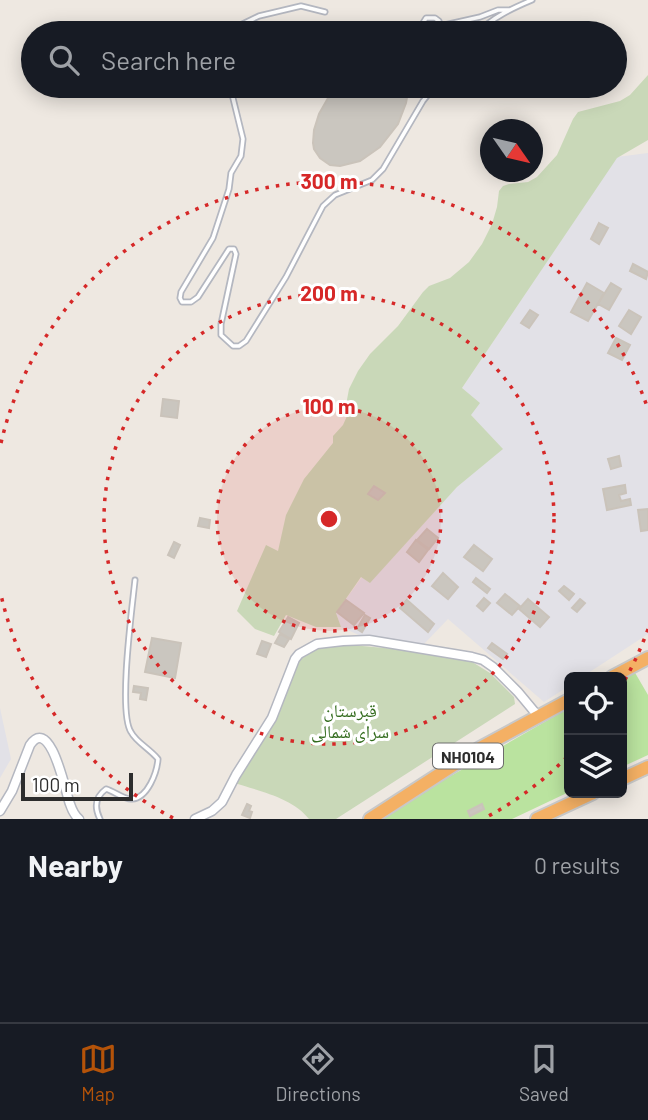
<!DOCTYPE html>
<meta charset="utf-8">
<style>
body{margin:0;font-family:Barlow,"Noto Naskh Arabic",sans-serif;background:#242831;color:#f1f3f6}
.controls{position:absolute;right:21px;bottom:21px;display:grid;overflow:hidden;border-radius:10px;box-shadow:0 4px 18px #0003}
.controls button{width:63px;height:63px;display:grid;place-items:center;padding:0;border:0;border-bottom:2px solid #363941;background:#171b24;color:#f1f3f6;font:35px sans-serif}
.compass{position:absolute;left:480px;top:119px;width:63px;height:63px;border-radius:50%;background:#171b24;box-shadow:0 4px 18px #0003;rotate:124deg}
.scale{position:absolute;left:21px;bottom:18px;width:112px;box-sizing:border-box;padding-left:7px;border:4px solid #2d2d2d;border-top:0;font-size:19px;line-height:24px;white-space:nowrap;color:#2d2d2d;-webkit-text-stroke:5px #fff;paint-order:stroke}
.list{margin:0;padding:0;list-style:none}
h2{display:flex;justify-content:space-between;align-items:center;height:91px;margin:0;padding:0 28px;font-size:30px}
h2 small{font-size:23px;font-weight:400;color:#9ea1a6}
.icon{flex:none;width:38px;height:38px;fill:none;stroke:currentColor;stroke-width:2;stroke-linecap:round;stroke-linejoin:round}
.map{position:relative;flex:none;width:648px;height:819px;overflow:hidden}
.search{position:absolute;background:#171b24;box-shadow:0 4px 18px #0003;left:21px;right:21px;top:21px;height:77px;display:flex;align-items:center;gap:18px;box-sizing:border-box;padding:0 24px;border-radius:38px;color:#9ea1a6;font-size:26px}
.sheet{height:203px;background:#171b24}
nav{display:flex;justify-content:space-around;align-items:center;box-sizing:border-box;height:98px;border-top:2px solid #363941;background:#171b24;font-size:19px;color:#9ea1a6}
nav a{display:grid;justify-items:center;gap:4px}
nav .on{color:#b45309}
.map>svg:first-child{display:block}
</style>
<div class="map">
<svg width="648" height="819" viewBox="0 0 648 819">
<rect width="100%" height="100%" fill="#eee8e1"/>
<path fill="#e2e1e7" d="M 648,153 L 648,634 L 582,677 L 569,677 L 569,686 L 544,702 L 448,619 L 423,645 L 359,635 L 341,627 L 336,613 L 362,577 L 370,582 L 457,487 L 502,449 L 470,414 L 462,388 L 617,157 Z
M 0,708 L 11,759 L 0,778 Z"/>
<path fill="#bae39f" d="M 634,671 L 648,695 L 648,755 L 622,767 L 622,678 Z
M 569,708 L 569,792 L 512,819 L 381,819 L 402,804 Z"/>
<path fill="#c9d8b8" d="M 648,75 L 648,140 L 617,158 L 462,388 L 480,403 L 471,415 L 503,449 L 457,487 L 370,583 L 361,577 L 336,613 L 341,627 L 316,627 L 286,615 L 274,636 L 255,629 L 237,611 L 266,545 L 278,551 L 286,515 L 304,479 L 333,443 L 333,436 L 343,425 L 347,416 L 346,405 L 349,389 L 358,371 L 370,354 L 398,326 L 423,292 L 429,286 L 450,278 L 469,262 L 482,244 L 492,224 L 497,207 L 499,191 L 503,186 L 509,184 L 528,182 L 537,177 L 557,155 L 573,119 L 578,112 L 620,101 L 630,95 Z
M 319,642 L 395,649 L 469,660 L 490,673 L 514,697 L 515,704 L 336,819 L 309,819 C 292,797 258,791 232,782 L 275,708 L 287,673 L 300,649 Z"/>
<path fill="#cac6bf" stroke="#cac3ba" stroke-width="2" d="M 338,86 L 407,86 L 408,92 L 406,103 L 398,124 L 380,147 L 360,161 L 340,166 L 330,165 L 320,158 L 314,149 L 313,143 L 314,130 L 319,114 L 328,98 Z
M 599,223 L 608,228 L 599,244 L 591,239 Z
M 633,264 L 648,272 L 646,279 L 630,271 Z
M 587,283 L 604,293 L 588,321 L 571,312 Z
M 611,283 L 621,289 L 609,310 L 598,304 Z
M 530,310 L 538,315 L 529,328 L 521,323 Z
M 629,310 L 641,317 L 631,334 L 619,326 Z
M 616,338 L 630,345 L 622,360 L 608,353 Z
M 163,399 L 179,401 L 177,418 L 161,416 Z
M 619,456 L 621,466 L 611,469 L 608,459 Z
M 625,485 L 626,493 L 619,495 L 621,501 L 630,499 L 631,505 L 607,510 L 603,489 Z
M 374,486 L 385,493 L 378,500 L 368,494 Z
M 648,509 L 648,530 L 641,531 L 638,510 Z
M 200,518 L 210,520 L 209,528 L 198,526 Z
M 427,529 L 438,538 L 429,549 L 417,540 Z
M 416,540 L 428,550 L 419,562 L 407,552 Z
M 174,542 L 180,545 L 174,558 L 168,555 Z
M 474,545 L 492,559 L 483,571 L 464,557 Z
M 443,573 L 458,587 L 448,599 L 432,586 Z
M 476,578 L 490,589 L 487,593 L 473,582 Z
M 564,586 L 574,594 L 569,600 L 559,591 Z
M 505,594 L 520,606 L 512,615 L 497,603 Z
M 484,598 L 490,603 L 483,611 L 477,606 Z
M 528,599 L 549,617 L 540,627 L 519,609 Z
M 580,599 L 585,603 L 577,612 L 572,608 Z
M 346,600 L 364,613 L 354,625 L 337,612 Z
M 407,600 L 434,624 L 428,632 L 400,608 Z
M 365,615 L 370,618 L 362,632 L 357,629 Z
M 288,617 L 299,623 L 291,639 L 279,632 Z
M 280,634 L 289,639 L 284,647 L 275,643 Z
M 152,638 L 181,643 L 175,678 L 145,672 Z
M 262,641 L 271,644 L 266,657 L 257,654 Z
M 492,643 L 507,654 L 503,659 L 488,648 Z
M 134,686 L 148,688 L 146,700 L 140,699 L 141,693 L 133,692 Z
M 247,804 L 251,806 L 249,811 L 252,812 L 250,818 L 242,815 Z
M 482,804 L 484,809 L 470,816 L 468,811 Z"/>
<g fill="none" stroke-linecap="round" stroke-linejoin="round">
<g stroke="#b4b7c0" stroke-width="7">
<path id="service" d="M 224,33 L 259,16 L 301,6 L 325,12
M 425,33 L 421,26 L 426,18 L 435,18 L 439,21 L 440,26
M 436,33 L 440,26 L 480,17 L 498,10 L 509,10
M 478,33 C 491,18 513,8 532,0
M 230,86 L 243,139 L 241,156 L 231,173 L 229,189 L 213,238 L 181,292 L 180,298 L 182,302 L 191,302 L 198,297 L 229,249 L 234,249 L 236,254 L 221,324 L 221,335 L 233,346 L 239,346 L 246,341 L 286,277 L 323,206 L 335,195 L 372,180 L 383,169 L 423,101 L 435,86
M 100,819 C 94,807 95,797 106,789 C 114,791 124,800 132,799 C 148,798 157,772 158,759 C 150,749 136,742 131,732 C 118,712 132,609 135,580"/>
</g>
<g stroke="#b4b7c0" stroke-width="11">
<path id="minor" d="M 0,811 L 12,791 L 30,745 C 51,714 66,795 70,804 C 72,810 74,815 79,819
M 195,819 L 212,811 L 222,802 L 236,775 L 272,718 L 295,659 L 299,654 L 317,644 L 343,641 L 369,640 L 472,657 L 483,660 L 493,667 L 518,692 L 538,716"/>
</g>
<g stroke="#c8c8c8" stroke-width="16">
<path id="trunk" d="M 612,677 L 648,658
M 622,779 L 648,767
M 370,819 L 480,748 L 569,700
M 537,819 L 593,793"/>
</g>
<use href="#service" stroke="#fff" stroke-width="3.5"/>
<use href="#minor" stroke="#fff" stroke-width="8"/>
<use href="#trunk" stroke="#f4b064" stroke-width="12"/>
</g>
<circle cx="329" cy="519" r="112" fill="#d62828" fill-opacity=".12"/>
<g fill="none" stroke="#d62828" stroke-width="3.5" stroke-dasharray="3.5 7">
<circle cx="329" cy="519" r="112"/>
<circle cx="329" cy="519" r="225"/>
<path d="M648 629A337 337 0 0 1 622 685M567 757A337 337 0 0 1 485 818M173 818A337 337 0 0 1 1 595M1 443A337 337 0 0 1 648 409"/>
</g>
<g text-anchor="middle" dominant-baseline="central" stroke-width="6" stroke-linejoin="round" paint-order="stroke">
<rect fill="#fff" stroke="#6c6c6c" stroke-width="2" x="433" y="743.5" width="70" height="25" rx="5"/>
<g font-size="16" font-weight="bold" fill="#2d2d2d">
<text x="468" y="756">NH0104</text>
</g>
<g font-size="18" fill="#326b1d" stroke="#fff">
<text x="350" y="710">قبرستان<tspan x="350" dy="21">سرای شمالی</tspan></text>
</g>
</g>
<circle cx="329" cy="519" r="10" fill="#d62828" stroke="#fff" stroke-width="3.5"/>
<g font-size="21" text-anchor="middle" font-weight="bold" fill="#d62828" stroke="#fff" stroke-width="6" stroke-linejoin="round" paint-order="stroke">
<text x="329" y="189">300 m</text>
<text x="329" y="301">200 m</text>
<text x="329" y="414">100 m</text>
</g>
</svg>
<div class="controls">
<button><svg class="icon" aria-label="locate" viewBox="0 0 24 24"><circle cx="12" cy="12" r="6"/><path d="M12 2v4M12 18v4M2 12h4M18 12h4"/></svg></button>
<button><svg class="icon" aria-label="layers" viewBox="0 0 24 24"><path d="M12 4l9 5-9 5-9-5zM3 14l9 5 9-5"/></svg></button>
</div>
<svg class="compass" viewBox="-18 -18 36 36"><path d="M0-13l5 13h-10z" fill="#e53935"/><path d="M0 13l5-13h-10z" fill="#9ea1a6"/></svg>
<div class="scale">100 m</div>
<div class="search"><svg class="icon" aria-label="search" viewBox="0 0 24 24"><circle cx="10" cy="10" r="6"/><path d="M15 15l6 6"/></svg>Search here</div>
</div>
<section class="sheet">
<h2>Nearby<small>0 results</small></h2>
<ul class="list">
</ul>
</section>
<nav>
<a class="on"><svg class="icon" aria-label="map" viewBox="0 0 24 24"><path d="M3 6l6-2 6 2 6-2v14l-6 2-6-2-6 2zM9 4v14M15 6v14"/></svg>Map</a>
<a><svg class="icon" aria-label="directions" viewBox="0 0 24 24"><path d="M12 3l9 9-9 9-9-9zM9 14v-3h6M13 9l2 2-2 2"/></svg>Directions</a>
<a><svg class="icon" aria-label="saved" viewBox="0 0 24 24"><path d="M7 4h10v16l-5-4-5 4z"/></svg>Saved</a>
</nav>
